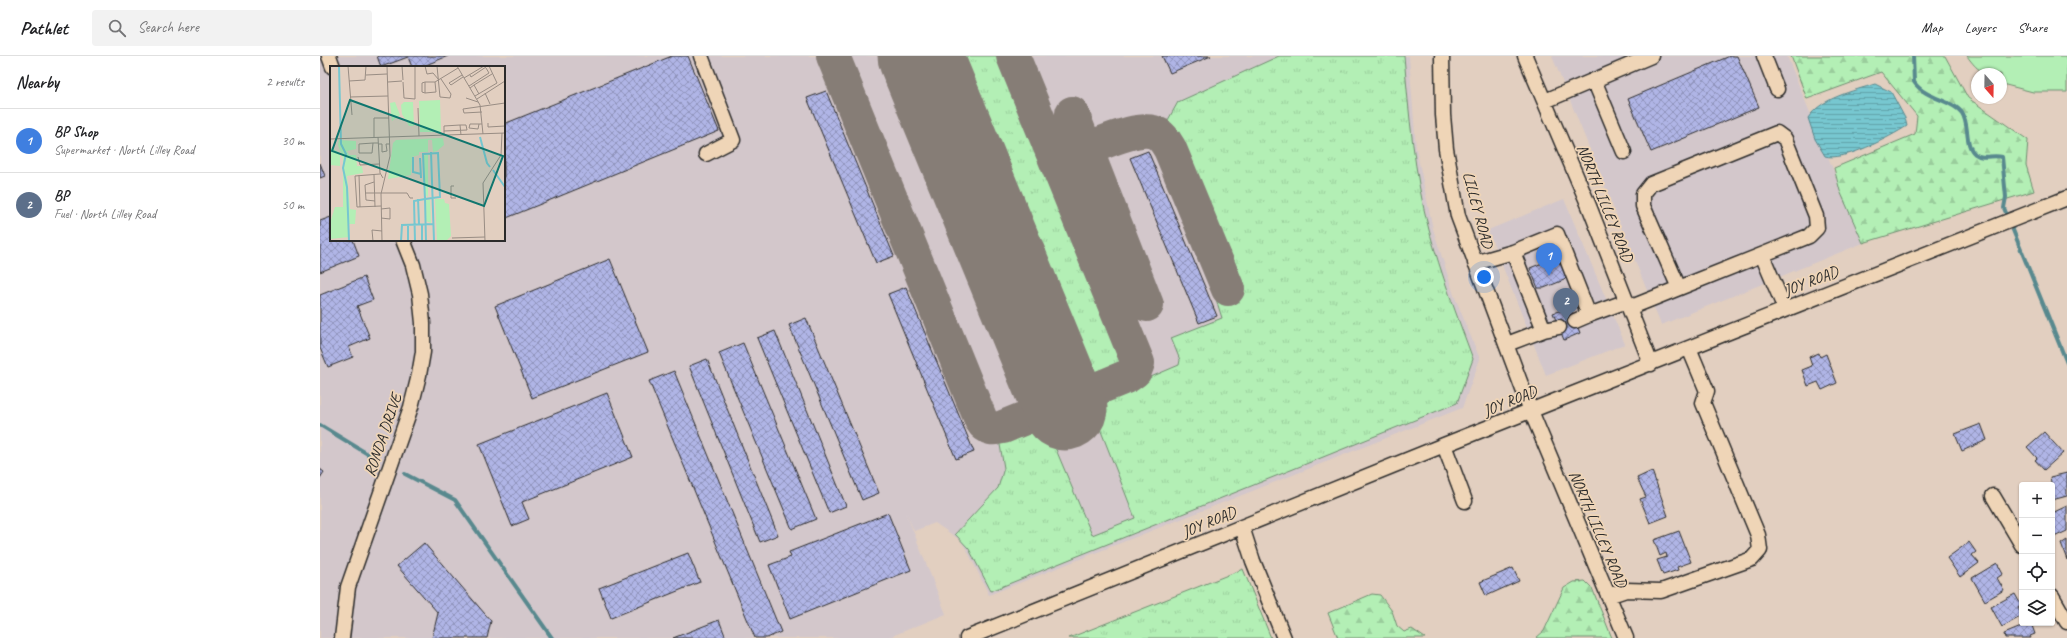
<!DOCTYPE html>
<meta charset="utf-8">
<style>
body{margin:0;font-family:Caveat,sans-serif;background:#f2f2f2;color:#202124}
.controls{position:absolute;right:12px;bottom:12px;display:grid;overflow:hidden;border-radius:4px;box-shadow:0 1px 3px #0004}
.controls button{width:36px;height:36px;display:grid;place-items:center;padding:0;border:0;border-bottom:1px solid #e0e0e0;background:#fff;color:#202124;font:20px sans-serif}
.compass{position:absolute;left:1651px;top:12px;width:36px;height:36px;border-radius:50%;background:#fff;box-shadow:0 1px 3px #0004;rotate:160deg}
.you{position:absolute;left:1164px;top:221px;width:14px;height:14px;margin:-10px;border:3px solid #fff;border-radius:50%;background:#1a73e8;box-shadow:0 0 0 6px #1a73e833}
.badge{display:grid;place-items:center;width:26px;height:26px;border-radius:50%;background:#2563eb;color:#fff;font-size:13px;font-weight:700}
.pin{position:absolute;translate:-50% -33px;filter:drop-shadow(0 1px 2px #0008)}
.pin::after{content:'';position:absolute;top:21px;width:14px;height:12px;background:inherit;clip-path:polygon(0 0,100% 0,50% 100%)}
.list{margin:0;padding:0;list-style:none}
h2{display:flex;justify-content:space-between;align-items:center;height:52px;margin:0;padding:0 16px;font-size:17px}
h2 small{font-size:13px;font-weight:400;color:#757577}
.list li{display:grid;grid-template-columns:26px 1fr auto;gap:12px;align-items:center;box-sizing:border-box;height:64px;padding:0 16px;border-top:1px solid #e0e0e0}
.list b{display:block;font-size:15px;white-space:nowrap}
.list p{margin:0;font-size:13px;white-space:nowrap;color:#757577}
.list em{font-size:13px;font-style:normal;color:#757577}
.icon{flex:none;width:22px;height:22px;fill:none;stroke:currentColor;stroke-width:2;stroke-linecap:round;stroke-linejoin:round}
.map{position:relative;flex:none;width:1747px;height:582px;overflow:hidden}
header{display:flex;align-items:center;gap:24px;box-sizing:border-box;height:56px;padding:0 20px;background:#fff;border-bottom:1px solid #e0e0e0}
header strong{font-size:19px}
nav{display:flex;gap:22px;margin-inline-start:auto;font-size:14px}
.search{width:280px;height:36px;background:#f2f2f2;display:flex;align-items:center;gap:10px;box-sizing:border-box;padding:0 14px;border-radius:4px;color:#757577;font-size:15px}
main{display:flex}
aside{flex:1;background:#fff}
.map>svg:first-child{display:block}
</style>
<header>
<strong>Pathlet</strong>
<div class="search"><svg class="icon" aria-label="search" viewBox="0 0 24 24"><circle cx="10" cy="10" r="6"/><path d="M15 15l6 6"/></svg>Search here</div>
<nav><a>Map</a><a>Layers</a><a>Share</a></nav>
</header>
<main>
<aside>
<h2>Nearby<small>2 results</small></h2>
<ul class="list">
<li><span class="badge" style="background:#3f7fe0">1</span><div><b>BP Shop</b><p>Supermarket · North Lilley Road</p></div><em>30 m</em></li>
<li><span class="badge" style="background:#5c6f8a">2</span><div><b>BP</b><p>Fuel · North Lilley Road</p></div><em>50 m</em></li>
</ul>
</aside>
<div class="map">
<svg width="1747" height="582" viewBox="0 0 1747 582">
<defs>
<pattern id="grass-tufts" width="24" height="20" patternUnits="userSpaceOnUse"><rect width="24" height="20" fill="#b3efb5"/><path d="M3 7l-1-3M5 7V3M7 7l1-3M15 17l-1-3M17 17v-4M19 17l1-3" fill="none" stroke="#9acd9c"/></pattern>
<pattern id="forest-firs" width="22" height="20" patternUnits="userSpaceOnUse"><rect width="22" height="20" fill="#b3efb5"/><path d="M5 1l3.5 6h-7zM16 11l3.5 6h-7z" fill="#9acd9c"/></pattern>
<pattern id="water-rules" width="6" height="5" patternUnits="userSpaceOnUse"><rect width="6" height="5" fill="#77c7d0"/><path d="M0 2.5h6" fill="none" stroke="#62a2a9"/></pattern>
<pattern id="building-cross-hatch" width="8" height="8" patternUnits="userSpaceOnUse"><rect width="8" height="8" fill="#b0b5e6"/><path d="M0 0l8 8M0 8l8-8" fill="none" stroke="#8f93bb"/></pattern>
</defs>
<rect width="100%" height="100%" fill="#e2cfc0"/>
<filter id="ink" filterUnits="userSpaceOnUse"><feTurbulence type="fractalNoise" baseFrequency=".025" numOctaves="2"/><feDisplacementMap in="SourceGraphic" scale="8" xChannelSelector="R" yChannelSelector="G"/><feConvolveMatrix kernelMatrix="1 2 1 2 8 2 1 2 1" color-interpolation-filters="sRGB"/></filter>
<g filter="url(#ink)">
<path fill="#d3c7cb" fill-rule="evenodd" d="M 0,0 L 1089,0 L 1096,92 L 1113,173 L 1134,239 L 1160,303 L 1142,352 L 669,539 L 647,494 L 640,484 L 615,467 L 594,475 L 586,457 L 626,558 L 567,582 L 0,582 ZM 11,11 L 184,11 L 184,184 L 11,184 Z
M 1232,0 L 1467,0 L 1543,187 L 1341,269 Z
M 1244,143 L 1305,288 L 1226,319 L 1168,174 Z"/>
<path fill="url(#grass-tufts)" stroke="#6f8d70" d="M 627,0 L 684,0 L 800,286 L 802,306 L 784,319 L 768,323 L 756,315 Z
M 959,0 L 1084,0 C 1089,58 1094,117 1109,174 C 1121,218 1137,260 1153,303 L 1137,347 L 671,535 L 649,493 L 635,478 L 678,432 L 684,412 L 679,383 L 724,365 L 772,479 L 815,462 L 770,347 L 859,309 L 860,304 L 851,282 L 902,262 L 896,243 L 917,235 L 853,78 L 847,72 L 848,64 L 858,46 Z
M 923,513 L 951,582 L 749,582 Z"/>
<path fill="url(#forest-firs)" stroke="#6f8d70" d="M 1471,0 L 1625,0 L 1648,42 L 1708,84 L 1706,109 L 1714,135 L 1543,187 L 1520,135 L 1514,112 L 1595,78 L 1597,60 L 1561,16 L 1487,43 Z
M 1265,525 L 1272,532 L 1292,582 L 1216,582 L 1224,575 L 1244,532 L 1254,526 Z
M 1052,538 L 1060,539 L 1072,555 L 1077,570 L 1084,576 L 1092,573 L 1105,582 L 1018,582 L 1008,557 Z"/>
<path fill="#b3efb5" stroke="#6f8d70" d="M 1647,0 L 1747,0 L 1747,36 L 1713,36 L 1682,28 L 1681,18 C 1662,18 1658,15 1647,0 Z"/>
<path fill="url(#water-rules)" stroke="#59898e" d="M 1555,28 L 1571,36 L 1585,62 L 1587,70 C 1570,81 1523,106 1505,100 L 1495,83 L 1488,62 C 1501,42 1533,35 1555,28 Z"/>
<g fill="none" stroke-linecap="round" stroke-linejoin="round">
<path stroke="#59898e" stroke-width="4" d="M 1593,0 L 1594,26 C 1605,43 1633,44 1642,57 C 1650,69 1644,89 1655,98 C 1663,104 1673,98 1682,101 L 1686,141 L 1684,152 L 1747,307
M 0,369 L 56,403
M 85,418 L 135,444 L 232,582"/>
<path stroke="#867d76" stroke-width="34" d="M 513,0 L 661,364 C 667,374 674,373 683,371 L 808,320 L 815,315 L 818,307 L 693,0
M 752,57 L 827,249
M 766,93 C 783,87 822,68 838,78 C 844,82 847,88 850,93 L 908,233"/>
<path stroke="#867d76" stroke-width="85" d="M 600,0 L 745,352"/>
</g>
<path fill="url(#building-cross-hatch)" stroke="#2b2b2b" d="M 57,0 L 128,0 L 101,11 L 92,11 L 88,1 L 61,11 Z
M 352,0 L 368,0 L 399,75 L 184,163 L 184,68 Z
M 842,0 L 891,0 L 850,17 Z
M 1410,0 L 1417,0 L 1439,51 L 1331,96 L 1308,43 Z
M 506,35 L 574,200 L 556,207 L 487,42 Z
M 828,95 L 897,260 L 879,267 L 810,102 Z
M 0,107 L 5,120 L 0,122 Z
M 11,161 L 11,184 L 33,184 L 39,200 L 0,216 L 0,165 Z
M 1240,200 L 1248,220 L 1244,224 L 1224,232 L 1218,232 L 1210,212 Z
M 290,203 L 328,296 L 212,342 L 175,250 Z
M 44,221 L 53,244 L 37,250 L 50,282 L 29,291 L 33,301 L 8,311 L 0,292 L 0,239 Z
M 586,231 L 654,396 L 636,403 L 568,238 Z
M 1250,251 L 1260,277 L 1244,284 L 1233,257 Z
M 486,262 L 559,437 L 542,444 L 469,269 Z
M 455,275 L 526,450 L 509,457 L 437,282 Z
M 423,287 L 496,463 L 472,473 L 399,297 Z
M 1499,297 L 1500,301 L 1506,298 L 1517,327 L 1502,334 L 1498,326 L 1488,330 L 1482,314 L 1492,310 L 1489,301 Z
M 387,303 L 458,479 L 440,486 L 369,310 Z
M 354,315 L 461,576 L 447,582 L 435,582 L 329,325 Z
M 287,337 L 313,401 L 202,446 L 209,463 L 192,470 L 159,388 Z
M 1661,368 L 1667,384 L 1642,395 L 1635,378 Z
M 1724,376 L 1743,397 L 1724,414 L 1715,404 L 1717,402 L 1707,391 Z
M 0,413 L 4,416 L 0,422 Z
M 1332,415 L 1348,460 L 1330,467 L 1320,443 L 1326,441 L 1317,422 Z
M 1747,417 L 1747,440 L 1732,444 L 1732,431 L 1730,421 Z
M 1747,450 L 1747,475 L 1734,481 L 1732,476 L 1732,457 Z
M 568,457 L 591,514 L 470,563 L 449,509 L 471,501 L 469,496 Z
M 1359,475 L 1371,506 L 1357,511 L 1358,514 L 1343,519 L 1337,504 L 1347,501 L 1346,497 L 1340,500 L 1334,484 Z
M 1747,484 L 1747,504 L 1741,488 Z
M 1649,486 L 1656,496 L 1652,499 L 1659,507 L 1640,521 L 1627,502 Z
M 104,487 L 171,565 L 167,582 L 112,582 L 118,557 L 77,510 Z
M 368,497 L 380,526 L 291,562 L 279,532 Z
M 1677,507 L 1683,518 L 1677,522 L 1684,534 L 1665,545 L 1652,522 Z
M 1193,512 L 1199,525 L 1166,540 L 1160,526 Z
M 1695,538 L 1701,549 L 1698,551 L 1702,560 L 1682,571 L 1671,551 Z
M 399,564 L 406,582 L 353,582 Z
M 1711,567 L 1715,578 L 1710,580 L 1711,582 L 1685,582 L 1684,578 Z"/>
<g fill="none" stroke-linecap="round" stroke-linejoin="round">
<g stroke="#2b2b2b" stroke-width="17">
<path id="minor" d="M 9,0 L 13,11
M 381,0 L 413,84 L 386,98
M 1122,0 L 1123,59 L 1126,93 L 1138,160 L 1211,355 L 1306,582
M 1205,0 L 1269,150 L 1331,308
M 1444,0 L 1457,33
M 1274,24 L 1304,96
M 1225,45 L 1331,0
M 1442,199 L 1465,253
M 1155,207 L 1193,196
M 1309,252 L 1359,232 L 1323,150 L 1323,138 L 1331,128 L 1457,77 L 1465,83 L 1496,160 L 1497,172 L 1489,180 L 1359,232
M 1255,265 L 1269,259
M 1224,274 L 1239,271
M 1187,288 L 1224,274 L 1193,196 L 1237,178 L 1269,259 L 1307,245
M 1124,389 L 1145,445
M 1673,440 L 1702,489
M 922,471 L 933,505 L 964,582
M 1288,540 L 1306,534 L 1341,535 L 1432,503 L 1440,494 L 1438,479 L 1383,347 L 1387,335 L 1369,292
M 1732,540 L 1747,566
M 22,582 L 28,531 L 91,351 L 99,319 L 103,296 L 103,267 L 100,238 L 93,209 L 83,184
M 647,582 L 1124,389 L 1747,142"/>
</g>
<use href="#minor" stroke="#efd5b7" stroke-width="14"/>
</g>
</g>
<g text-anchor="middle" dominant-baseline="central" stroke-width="3.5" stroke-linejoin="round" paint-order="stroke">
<g font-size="16" fill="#2b2b2b" stroke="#efd5b7">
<text transform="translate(1285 147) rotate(68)">NORTH LILLEY ROAD</text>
<text transform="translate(1158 154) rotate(75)">LILLEY ROAD</text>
<text transform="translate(1491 225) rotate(-21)">JOY ROAD</text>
<text transform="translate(1190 345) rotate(-22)">JOY ROAD</text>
<text transform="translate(63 379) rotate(-71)">RONDA DRIVE</text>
<text transform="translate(889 466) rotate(-22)">JOY ROAD</text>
<text transform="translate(1278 473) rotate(67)">NORTH LILLEY ROAD</text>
</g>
</g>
<g transform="translate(10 10)">
<rect width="175" height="175" fill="#e2cfc0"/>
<path d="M 110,34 L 111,66 L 90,66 L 89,35 ZM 113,72 L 114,79 L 107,85 L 103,86 L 102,74 L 98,74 L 98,86 L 89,86 L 89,89 L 82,91 L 81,109 L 58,113 L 63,77 L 66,74 ZM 96,88 L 98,89 L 98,131 L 95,128 L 94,90 ZM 105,133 L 114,133 L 115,137 L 119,138 L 121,170 L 116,175 L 107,175 ZM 96,134 L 100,134 L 101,157 L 96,155 Z" fill="#b3efb5"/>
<path d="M 65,36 L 70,49 L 62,55 L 60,37 ZM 74,36 L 83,36 L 84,60 L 79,60 L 72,48 L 71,39 ZM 9,74 L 26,75 L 26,83 L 17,85 L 19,89 L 26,89 L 27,100 L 32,100 L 33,107 L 17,110 L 20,143 L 26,144 L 25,158 L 19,158 L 19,171 L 0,173 L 0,157 L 5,141 L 13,141 L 13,93 L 8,79 Z" fill="#b3efb5"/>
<path d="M 0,81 L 10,87 L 10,100 L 0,99 Z" fill="#b3efb5"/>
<path fill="none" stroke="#77c7d0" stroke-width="2" d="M 9,0 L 11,78 L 16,88 L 13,102 L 17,121 L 19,175M 150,71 L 157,97 L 160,101M 101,86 L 104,175M 108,87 L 110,131 L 95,133 L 93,88 ZM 83,91 L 83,106 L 91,108M 90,92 L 91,112M 163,104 L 175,121M 88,133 L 89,158M 92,158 L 92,175M 78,159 L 78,175M 71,175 L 72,159 L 104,158M 85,175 L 84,135 L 95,133 L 96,175"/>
<path fill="none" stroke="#998d84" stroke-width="1" d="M 18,0 L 22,49M 72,0 L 73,14M 95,0 L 97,8 L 103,7 L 109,14M 107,0 L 110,31 L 120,32 L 121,28 L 111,13M 127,0 L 150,39 L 153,68M 36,9 L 57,8M 132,9 L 119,17 L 121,19 L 133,11M 140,9 L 141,11 L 156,1M 134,12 L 154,0M 19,15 L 35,14 L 36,0M 58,16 L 72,15M 73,16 L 74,32 L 85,33 L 85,0M 95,16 L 92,17 L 92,26 L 95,27M 105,16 L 95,16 L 95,27 L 106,26 L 105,16 L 128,2M 144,19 L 162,8M 139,20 L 159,7 L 156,2M 140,22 L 144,19 L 149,28M 155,27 L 160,38M 145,30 L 167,17 L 159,0M 20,31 L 58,30M 136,32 L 148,36M 147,33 L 175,15M 88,42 L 89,70M 134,47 L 133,43 L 175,37M 134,47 L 152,46M 158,57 L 158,61 L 175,60M 149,58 L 148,63 L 139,62 L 140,58 L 152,58M 114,65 L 137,64 L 136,59 L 130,59M 114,69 L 114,60 L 130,59 L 131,69M 44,71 L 44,52 L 59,52M 48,71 L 50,107 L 53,112M 0,73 L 175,67M 43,77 L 29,78 L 29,87 L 42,87 L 43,77 L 48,77M 48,78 L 52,78 L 52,86 L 57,85 L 56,78 L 60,78M 28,91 L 30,99 L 49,98M 50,108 L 25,110 L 27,141 L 51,140M 29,109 L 30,141M 44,109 L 45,141M 44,116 L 35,119 L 36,134 L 45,135M 124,120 L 121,120 L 121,132 L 126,132M 35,127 L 77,127 L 80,132 L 83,132M 51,143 L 60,142 L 60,153 L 51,152M 122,172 L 155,171M 43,175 L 42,164 L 52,165M 52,175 L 51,128 L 60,90 L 57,0M 155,175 L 153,117 L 171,89 L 172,67"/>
<path fill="#0f766e" fill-opacity="0.15" stroke="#0f766e" stroke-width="2" d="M 20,34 L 173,90 L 154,140 L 2,85 Z"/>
<rect width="175" height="175" fill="none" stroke="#2b2b2b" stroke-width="2"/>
</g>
</svg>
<div class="controls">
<button>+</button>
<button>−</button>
<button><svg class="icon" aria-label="locate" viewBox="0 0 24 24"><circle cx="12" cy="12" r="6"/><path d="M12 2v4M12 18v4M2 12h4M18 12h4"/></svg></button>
<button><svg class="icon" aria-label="layers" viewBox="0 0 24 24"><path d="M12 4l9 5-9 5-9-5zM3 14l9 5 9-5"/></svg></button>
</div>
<svg class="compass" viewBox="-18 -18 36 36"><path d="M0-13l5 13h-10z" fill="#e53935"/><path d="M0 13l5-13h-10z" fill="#757577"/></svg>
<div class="you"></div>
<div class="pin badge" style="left:1229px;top:220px;background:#3f7fe0">1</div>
<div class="pin badge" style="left:1246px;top:265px;background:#5c6f8a">2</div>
</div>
</main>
